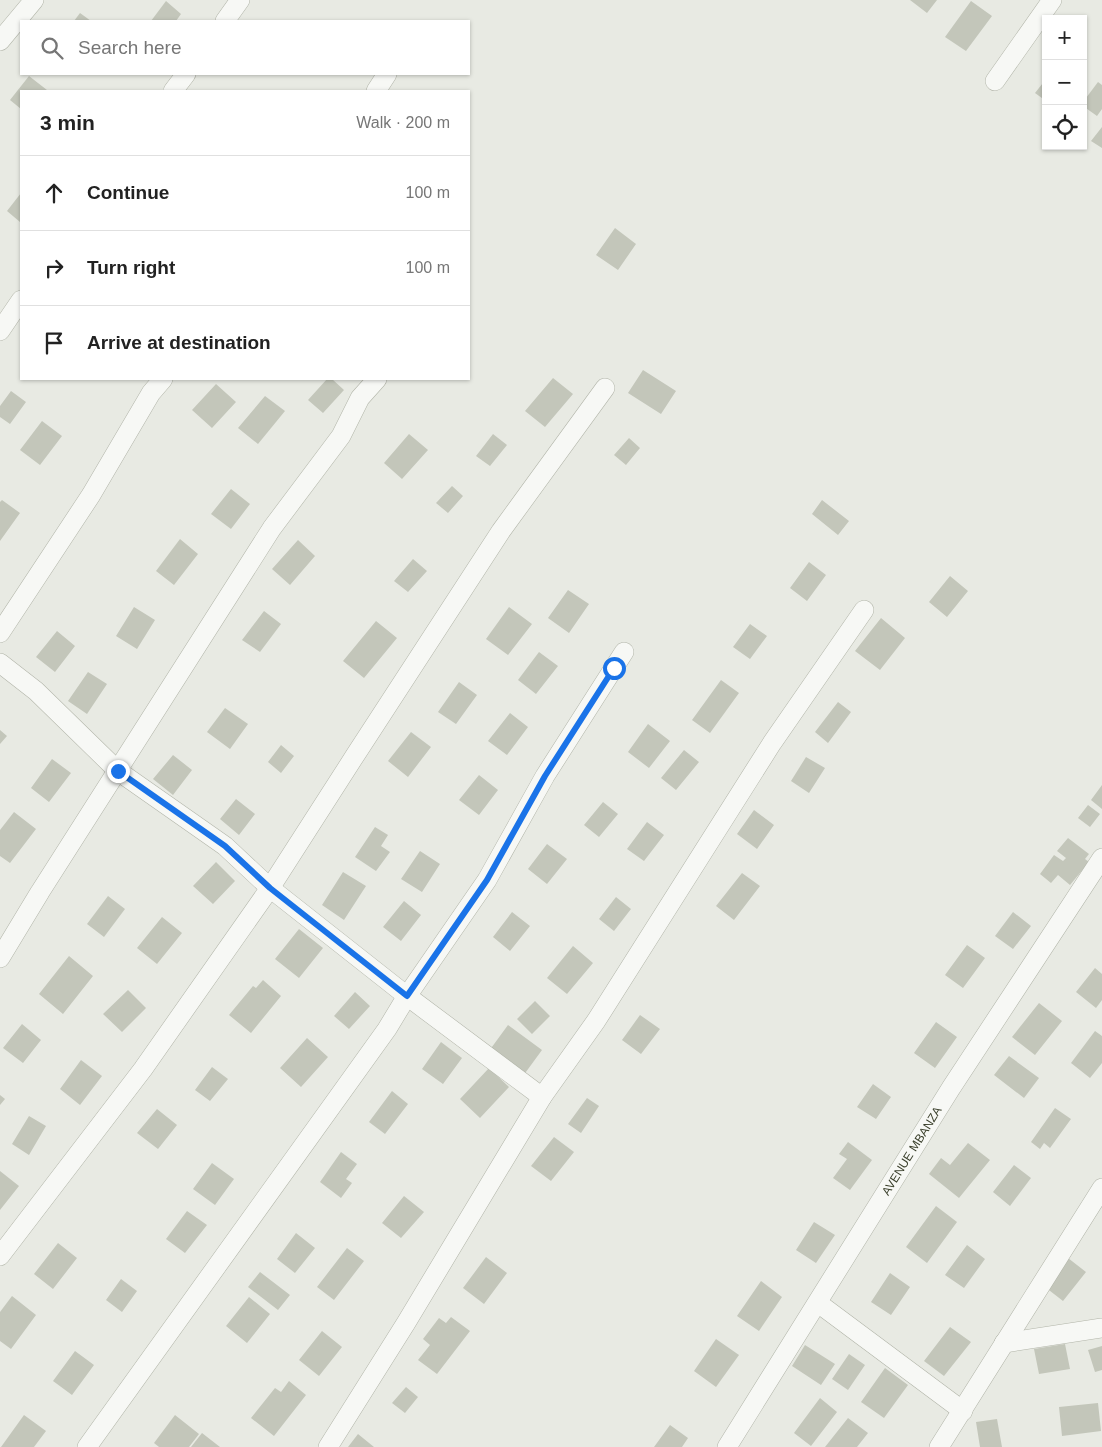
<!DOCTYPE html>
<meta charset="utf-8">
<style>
body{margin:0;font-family:Arial,sans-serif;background:#f6f6f6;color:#222}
.controls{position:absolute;right:15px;top:15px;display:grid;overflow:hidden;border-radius:0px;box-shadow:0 1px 4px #0004}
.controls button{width:45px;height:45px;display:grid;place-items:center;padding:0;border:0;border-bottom:1px solid #e0e0e0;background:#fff;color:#222;font:25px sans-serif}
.stop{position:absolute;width:15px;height:15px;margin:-11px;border:4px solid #1a73e8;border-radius:50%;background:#fff}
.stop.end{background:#1a73e8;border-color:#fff;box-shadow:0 1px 5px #0008}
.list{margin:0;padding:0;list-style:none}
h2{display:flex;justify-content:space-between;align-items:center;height:65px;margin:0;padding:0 20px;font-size:21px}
h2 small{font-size:16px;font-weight:400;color:#767676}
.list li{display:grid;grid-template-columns:32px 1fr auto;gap:15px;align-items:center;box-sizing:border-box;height:75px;padding:0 20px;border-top:1px solid #e0e0e0}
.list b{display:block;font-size:19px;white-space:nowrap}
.list em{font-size:16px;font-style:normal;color:#767676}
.icon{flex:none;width:28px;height:28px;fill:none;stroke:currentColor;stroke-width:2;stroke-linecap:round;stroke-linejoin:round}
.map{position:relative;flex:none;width:1102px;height:1447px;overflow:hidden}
.search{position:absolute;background:#fff;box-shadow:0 1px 4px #0004;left:20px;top:20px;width:450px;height:55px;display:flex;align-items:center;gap:12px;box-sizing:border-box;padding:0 18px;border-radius:0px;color:#767676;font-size:19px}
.panel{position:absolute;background:#fff;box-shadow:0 1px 4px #0004;left:20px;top:90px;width:450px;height:290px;border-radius:0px}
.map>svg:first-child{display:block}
</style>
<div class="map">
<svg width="1102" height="1447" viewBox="0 0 1102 1447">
<rect width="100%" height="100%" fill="#e8eae3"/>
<path fill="#c3c6ba" d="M 910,0 L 937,0 L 927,13 Z
M 166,1 L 181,14 L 176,21 L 151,21 Z
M 971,1 L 992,16 L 966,51 L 945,37 Z
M 80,13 L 91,21 L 74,21 Z
M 29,76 L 47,90 L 21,91 L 21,109 L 10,100 Z
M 1046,79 L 1046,101 L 1035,93 Z
M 1098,82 L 1102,85 L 1102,109 L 1097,116 L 1083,106 L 1083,102 Z
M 1102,127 L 1102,148 L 1091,141 Z
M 21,193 L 21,221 L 20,222 L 7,211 Z
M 615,228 L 636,244 L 618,270 L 596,255 Z
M 643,370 L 676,391 L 661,414 L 628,393 Z
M 553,378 L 573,394 L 545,427 L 525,411 Z
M 327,379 L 332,379 L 344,390 L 323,413 L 308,400 Z
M 216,384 L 236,402 L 212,428 L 192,410 Z
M 11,391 L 26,402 L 10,424 L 0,417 L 0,406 Z
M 265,396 L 285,411 L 258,444 L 238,428 Z
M 42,421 L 62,436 L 40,465 L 20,450 Z
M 409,434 L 428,450 L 402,479 L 384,463 Z
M 493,434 L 507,445 L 490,466 L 476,456 Z
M 629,438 L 640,448 L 626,465 L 614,455 Z
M 452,486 L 463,496 L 448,513 L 436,503 Z
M 231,489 L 250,504 L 231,529 L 211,514 Z
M 2,500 L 20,513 L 0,541 L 0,502 Z
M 822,500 L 849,521 L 838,535 L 812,514 Z
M 180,539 L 198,554 L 174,585 L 156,571 Z
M 298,540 L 315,556 L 290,585 L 272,569 Z
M 413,559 L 427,571 L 408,592 L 394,581 Z
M 809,562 L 826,575 L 807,601 L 790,588 Z
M 950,576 L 968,591 L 947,617 L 929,602 Z
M 568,590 L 589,604 L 569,633 L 548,618 Z
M 134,607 L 155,620 L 137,649 L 116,636 Z
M 509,607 L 532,624 L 508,655 L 486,639 Z
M 264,611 L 281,624 L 260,652 L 242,640 Z
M 881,618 L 905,638 L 880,670 L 855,651 Z
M 376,621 L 397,638 L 364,678 L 343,661 Z
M 750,624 L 767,636 L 750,659 L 733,647 Z
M 57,631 L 75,646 L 55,672 L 36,657 Z
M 539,652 L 558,666 L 536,694 L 518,680 Z
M 88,672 L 107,684 L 87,714 L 68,701 Z
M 721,680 L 739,693 L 710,733 L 692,720 Z
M 459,682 L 477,695 L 456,724 L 438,712 Z
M 838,702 L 851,712 L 828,743 L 815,732 Z
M 225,708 L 248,724 L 230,749 L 207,732 Z
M 510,713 L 528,727 L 507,755 L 488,741 Z
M 648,724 L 670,741 L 649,768 L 628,752 Z
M 0,730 L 7,736 L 0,744 Z
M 411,732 L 431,747 L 408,777 L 388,761 Z
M 281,745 L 294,756 L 281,773 L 268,762 Z
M 684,750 L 699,762 L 676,790 L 661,778 Z
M 173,755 L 192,770 L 173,795 L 153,779 Z
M 806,757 L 825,768 L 809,793 L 791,781 Z
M 52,759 L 71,773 L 49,802 L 31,788 Z
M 479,775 L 498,790 L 479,815 L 459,800 Z
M 1102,785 L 1102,809 L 1091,800 Z
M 236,799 L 255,814 L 239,835 L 220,819 Z
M 603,802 L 618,814 L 599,837 L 584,825 Z
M 1088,805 L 1100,814 L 1090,827 L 1078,818 Z
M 754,810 L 774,825 L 757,849 L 737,834 Z
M 14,812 L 36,829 L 10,863 L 0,856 L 0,830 Z
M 647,822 L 664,835 L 644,861 L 627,849 Z
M 375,827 L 388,835 L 381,846 L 390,852 L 376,871 L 355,857 Z
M 1068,838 L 1089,854 L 1085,859 L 1089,862 L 1070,885 L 1058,875 L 1051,883 L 1040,874 L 1054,855 L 1063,861 L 1066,858 L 1057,851 Z
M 547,844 L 567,859 L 547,884 L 528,869 Z
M 420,851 L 440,864 L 422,892 L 401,879 Z
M 216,862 L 235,881 L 213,904 L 193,886 Z
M 343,872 L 366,886 L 344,920 L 322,905 Z
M 742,873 L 760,886 L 734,920 L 716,906 Z
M 108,896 L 125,909 L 104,937 L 87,924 Z
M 616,897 L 631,909 L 614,931 L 599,919 Z
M 404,901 L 421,915 L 401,941 L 383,927 Z
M 512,912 L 530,926 L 510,951 L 493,937 Z
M 1013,912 L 1031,926 L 1013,949 L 995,936 Z
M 162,917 L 182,933 L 157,964 L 137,948 Z
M 299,929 L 323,948 L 299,978 L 275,959 Z
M 967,945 L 985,958 L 963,988 L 945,975 Z
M 573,946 L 593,963 L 567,994 L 547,978 Z
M 69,956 L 93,976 L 63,1014 L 39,994 Z
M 1095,968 L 1102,974 L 1102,1000 L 1096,1008 L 1076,992 Z
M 263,980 L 281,996 L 251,1033 L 229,1015 L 253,986 L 256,988 Z
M 128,990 L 146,1008 L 122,1032 L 103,1014 Z
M 355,992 L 370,1006 L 349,1029 L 334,1016 Z
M 535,1001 L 550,1016 L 532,1034 L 517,1019 Z
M 1039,1003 L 1062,1021 L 1035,1055 L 1012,1037 Z
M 640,1015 L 660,1029 L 641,1054 L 622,1040 Z
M 936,1022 L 957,1037 L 935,1068 L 914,1053 Z
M 22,1024 L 41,1040 L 23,1063 L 3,1048 Z
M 508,1025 L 542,1050 L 523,1076 L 489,1051 Z
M 1095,1031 L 1102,1036 L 1102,1063 L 1090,1078 L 1071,1063 Z
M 307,1038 L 328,1057 L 301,1087 L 280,1068 Z
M 441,1042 L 462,1058 L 443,1084 L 422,1069 Z
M 1009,1056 L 1039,1078 L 1024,1098 L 994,1075 Z
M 81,1060 L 102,1076 L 80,1105 L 60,1089 Z
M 212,1067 L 228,1079 L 210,1101 L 195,1090 Z
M 489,1068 L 509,1087 L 480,1118 L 460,1099 Z
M 873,1084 L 891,1097 L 876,1119 L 857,1107 Z
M 392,1091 L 408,1104 L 385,1134 L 369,1122 Z
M 0,1095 L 5,1099 L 0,1105 Z
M 587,1098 L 599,1106 L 581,1133 L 568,1124 Z
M 1055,1108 L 1071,1119 L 1050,1148 L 1044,1143 L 1040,1149 L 1031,1142 Z
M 157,1109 L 177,1125 L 158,1149 L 137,1133 Z
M 29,1116 L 46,1126 L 29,1155 L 12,1144 Z
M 554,1137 L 574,1152 L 551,1181 L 531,1166 Z
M 848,1142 L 872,1160 L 850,1190 L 833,1178 L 847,1159 L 839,1154 Z
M 968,1143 L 990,1160 L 959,1198 L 929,1174 L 941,1158 L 950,1165 Z
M 341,1152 L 357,1164 L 346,1179 L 352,1183 L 341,1198 L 320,1182 Z
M 212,1163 L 234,1179 L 215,1205 L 193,1189 Z
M 1014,1165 L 1031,1178 L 1010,1206 L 993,1192 Z
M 0,1171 L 19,1186 L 0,1210 Z
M 404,1196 L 424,1212 L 401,1238 L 382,1223 Z
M 936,1206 L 957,1222 L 927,1263 L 906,1247 Z
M 187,1211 L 207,1225 L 185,1253 L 166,1239 Z
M 814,1222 L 835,1235 L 816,1263 L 796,1250 Z
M 296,1233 L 315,1248 L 295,1273 L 277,1259 Z
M 58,1243 L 77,1258 L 53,1289 L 34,1274 Z
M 967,1245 L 985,1259 L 964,1288 L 945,1275 Z
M 347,1248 L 364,1261 L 334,1300 L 317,1287 Z
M 486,1257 L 507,1273 L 484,1304 L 463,1288 Z
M 1068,1258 L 1086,1272 L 1063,1301 L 1045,1287 Z
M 260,1272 L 290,1295 L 278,1310 L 248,1287 Z
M 890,1273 L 910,1287 L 891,1315 L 871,1302 Z
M 121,1279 L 137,1291 L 122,1312 L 106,1300 Z
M 761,1281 L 782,1297 L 759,1331 L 737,1316 Z
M 12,1296 L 36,1315 L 11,1349 L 0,1341 L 0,1312 Z
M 249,1297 L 270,1314 L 247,1343 L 226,1326 Z
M 451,1317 L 470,1331 L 437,1374 L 418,1360 L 430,1345 L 423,1339 L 439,1318 L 446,1323 Z
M 950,1327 L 971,1342 L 944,1376 L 924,1361 Z
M 322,1331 L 342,1347 L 319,1376 L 299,1360 Z
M 716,1339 L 739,1355 L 716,1387 L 694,1371 Z
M 1065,1344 L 1070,1369 L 1039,1374 L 1034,1349 Z
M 805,1345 L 835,1364 L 821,1385 L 792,1366 Z
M 1102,1346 L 1102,1370 L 1095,1372 L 1088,1350 Z
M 75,1351 L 94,1365 L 72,1395 L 53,1381 Z
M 849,1354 L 865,1365 L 848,1390 L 832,1379 Z
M 885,1368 L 908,1385 L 884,1418 L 861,1402 Z
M 289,1381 L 306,1395 L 274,1436 L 251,1418 L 275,1388 L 281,1392 Z
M 406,1387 L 418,1397 L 405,1413 L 392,1403 Z
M 820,1398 L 837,1412 L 811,1446 L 794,1433 Z
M 1098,1403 L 1101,1431 L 1062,1436 L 1059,1407 Z
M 24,1415 L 46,1431 L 34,1447 L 1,1447 Z
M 175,1415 L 199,1434 L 189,1447 L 159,1447 L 154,1443 Z
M 848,1418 L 868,1433 L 857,1447 L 825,1447 Z
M 997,1419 L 1002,1447 L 980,1447 L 976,1422 Z
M 670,1425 L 688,1438 L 682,1447 L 654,1447 Z
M 202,1433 L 220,1447 L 191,1447 Z
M 358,1434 L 374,1447 L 348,1447 Z"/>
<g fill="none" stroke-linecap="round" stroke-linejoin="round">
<g stroke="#b1b4a8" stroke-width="20">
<g id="street">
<path d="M 225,21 L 240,0"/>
<path d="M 0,41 L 34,0"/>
<path d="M 995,81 L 1052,0"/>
<path d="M 173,91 L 186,74"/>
<path d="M 376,91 L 387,74"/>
<path d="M 0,331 L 21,300"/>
<path d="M 0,633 L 91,495 L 151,393 L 163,379"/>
<path d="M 0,663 L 36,691 L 118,771 L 225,846 L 270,888 L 407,996 L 542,1097"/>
<path d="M 0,958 L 40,892 L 272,528 L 341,436 L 360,398 L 377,379"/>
<path d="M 0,1256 L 143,1069 L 270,888 L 356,754 L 501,531 L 605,388"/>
<path d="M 818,1303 L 963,1411"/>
<path d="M 1004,1343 L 1102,1328"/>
<path d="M 87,1447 L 387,1029 L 407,996 L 487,880 L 545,776 L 624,652"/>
<path d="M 328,1447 L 406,1323 L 542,1097 L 596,1021 L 772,743 L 864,610"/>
<path id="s1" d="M 727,1447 L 951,1088 L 1102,858"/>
<path d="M 939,1447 L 1102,1188"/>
</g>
</g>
<use href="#street" stroke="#f7f8f5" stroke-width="19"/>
</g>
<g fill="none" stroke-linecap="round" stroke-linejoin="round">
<path stroke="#1a73e8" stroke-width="6" d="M 118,771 L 225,846 L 270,888 L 407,996 L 487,880 L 545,776 L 614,668"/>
</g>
<g text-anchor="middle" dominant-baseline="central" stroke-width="4" stroke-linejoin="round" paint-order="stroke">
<g font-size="12" fill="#3b402c" stroke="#f6f7f2">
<text stroke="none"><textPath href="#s1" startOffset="349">AVENUE MBANZA</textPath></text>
</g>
</g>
</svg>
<div class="controls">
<button>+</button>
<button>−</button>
<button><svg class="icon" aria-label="locate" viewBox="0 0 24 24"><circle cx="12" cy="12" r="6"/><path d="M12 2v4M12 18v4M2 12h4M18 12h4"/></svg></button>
</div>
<div class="stop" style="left:614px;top:668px"></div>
<div class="stop end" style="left:118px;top:771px"></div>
<div class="search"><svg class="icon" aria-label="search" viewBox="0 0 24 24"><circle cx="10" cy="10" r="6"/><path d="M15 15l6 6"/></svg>Search here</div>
<section class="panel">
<h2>3 min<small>Walk · 200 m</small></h2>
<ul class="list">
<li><svg class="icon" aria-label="ahead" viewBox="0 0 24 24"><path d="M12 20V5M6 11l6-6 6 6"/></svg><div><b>Continue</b></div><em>100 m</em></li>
<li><svg class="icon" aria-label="right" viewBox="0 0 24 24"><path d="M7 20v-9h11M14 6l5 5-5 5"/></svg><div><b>Turn right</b></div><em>100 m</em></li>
<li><svg class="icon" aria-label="arrive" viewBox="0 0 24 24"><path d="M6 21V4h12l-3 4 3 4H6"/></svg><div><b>Arrive at destination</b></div></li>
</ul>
</section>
</div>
